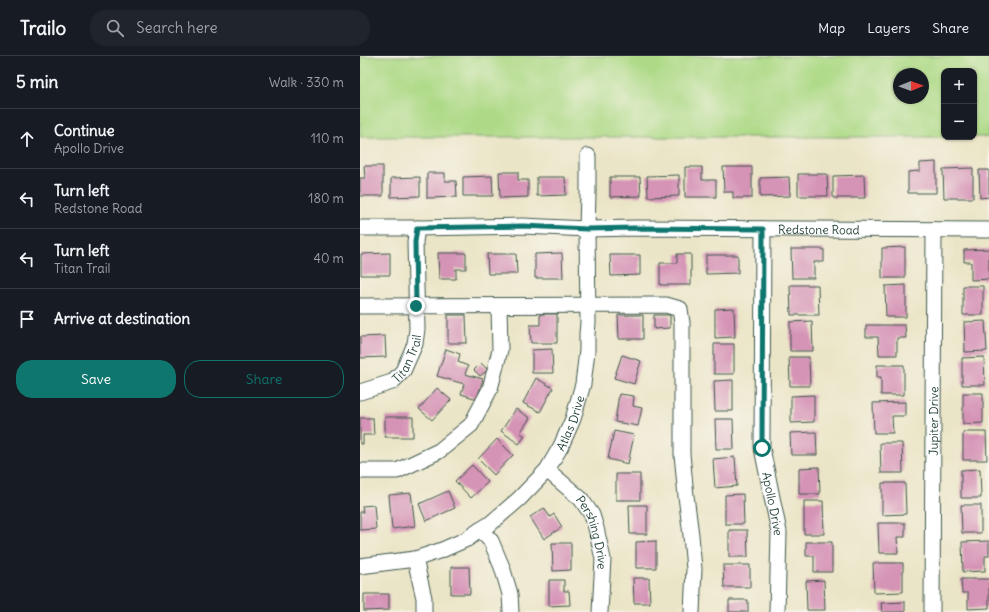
<!DOCTYPE html>
<meta charset="utf-8">
<style>
body{margin:0;font-family:Delius,sans-serif;background:#20242c;color:#f1f3f6}
.controls{position:absolute;right:12px;top:12px;display:grid;overflow:hidden;border-radius:8px;box-shadow:0 1px 3px #0004}
.controls button{width:36px;height:36px;display:grid;place-items:center;padding:0;border:0;border-bottom:1px solid #363941;background:#171b24;color:#f1f3f6;font:20px sans-serif}
.compass{position:absolute;left:533px;top:12px;width:36px;height:36px;border-radius:50%;background:#171b24;box-shadow:0 1px 3px #0004;rotate:89deg}
.stop{position:absolute;width:12px;height:12px;margin:-9px;border:3px solid #0f766e;border-radius:50%;background:#fff}
.stop.end{background:#0f766e;border-color:#fff;box-shadow:0 1px 4px #0008}
.list{margin:0;padding:0;list-style:none}
h2{display:flex;justify-content:space-between;align-items:center;height:52px;margin:0;padding:0 16px;font-size:17px}
h2 small{font-size:13px;font-weight:400;color:#9ea1a6}
.list li{display:grid;grid-template-columns:26px 1fr auto;gap:12px;align-items:center;box-sizing:border-box;height:60px;padding:0 16px;border-top:1px solid #363941}
.list b{display:block;font-size:15px;white-space:nowrap}
.list p{margin:0;font-size:13px;white-space:nowrap;color:#9ea1a6}
.list em{font-size:13px;font-style:normal;color:#9ea1a6}
.actions{display:flex;gap:8px;padding:12px 16px}
.actions a{flex:1;padding:9px 0;border:1px solid #0f766e;border-radius:16px;text-align:center;font-size:14px;color:#0f766e}
.actions .main{background:#0f766e;color:#fff}
.icon{flex:none;width:22px;height:22px;fill:none;stroke:currentColor;stroke-width:2;stroke-linecap:round;stroke-linejoin:round}
.map{position:relative;flex:none;width:629px;height:556px;overflow:hidden}
header{display:flex;align-items:center;gap:24px;box-sizing:border-box;height:56px;padding:0 20px;background:#171b24;border-bottom:1px solid #363941}
header strong{font-size:19px}
nav{display:flex;gap:22px;margin-inline-start:auto;font-size:14px}
.search{width:280px;height:36px;background:#20242c;display:flex;align-items:center;gap:10px;box-sizing:border-box;padding:0 14px;border-radius:16px;color:#9ea1a6;font-size:15px}
main{display:flex}
aside{flex:1;background:#171b24}
.map>svg:first-child{display:block}
</style>
<header>
<strong>Trailo</strong>
<div class="search"><svg class="icon" aria-label="search" viewBox="0 0 24 24"><circle cx="10" cy="10" r="6"/><path d="M15 15l6 6"/></svg>Search here</div>
<nav><a>Map</a><a>Layers</a><a>Share</a></nav>
</header>
<main>
<aside>
<h2>5 min<small>Walk · 330 m</small></h2>
<ul class="list">
<li><svg class="icon" aria-label="ahead" viewBox="0 0 24 24"><path d="M12 20V5M6 11l6-6 6 6"/></svg><div><b>Continue</b><p>Apollo Drive</p></div><em>110 m</em></li>
<li><svg class="icon" aria-label="left" viewBox="0 0 24 24"><path d="M17 20v-9H6M10 6l-5 5 5 5"/></svg><div><b>Turn left</b><p>Redstone Road</p></div><em>180 m</em></li>
<li><svg class="icon" aria-label="left" viewBox="0 0 24 24"><path d="M17 20v-9H6M10 6l-5 5 5 5"/></svg><div><b>Turn left</b><p>Titan Trail</p></div><em>40 m</em></li>
<li><svg class="icon" aria-label="arrive" viewBox="0 0 24 24"><path d="M6 21V4h12l-3 4 3 4H6"/></svg><div><b>Arrive at destination</b></div></li>
</ul>
<div class="actions"><a class="main">Save</a><a>Share</a></div>
</aside>
<div class="map">
<svg width="629" height="556" viewBox="0 0 629 556">
<rect width="100%" height="100%" fill="#f7f3e8"/>
<filter id="ink" filterUnits="userSpaceOnUse"><feTurbulence type="fractalNoise" baseFrequency=".025" numOctaves="2"/><feDisplacementMap in="SourceGraphic" scale="8" xChannelSelector="R" yChannelSelector="G"/><feConvolveMatrix kernelMatrix="1 2 1 2 8 2 1 2 1" color-interpolation-filters="sRGB"/></filter>
<filter id="wash" filterUnits="userSpaceOnUse"><feTurbulence type="fractalNoise" baseFrequency=".012" numOctaves="4" result="noise"/><feDisplacementMap in="SourceGraphic" scale="16" xChannelSelector="R" yChannelSelector="G"/><feGaussianBlur stdDeviation="0.9" result="paint"/><feColorMatrix in="noise" values="0 0 0 0 0 0 0 0 0 0 0 0 0 0 0 0 0 1.4 0 .05"/><feComposite in="paint" operator="in"/></filter>
<g filter="url(#wash)">
<rect width="100%" height="100%" fill="#ebe5c7"/>
<path fill="#aeda87" stroke="#668c5e" fill-rule="evenodd" d="M 0,0 L 629,0 L 629,81 L 614,81 L 614,15 L 584,15 L 584,81 L 0,81 ZM 539,18 L 563,18 L 563,42 L 539,42 Z"/>
<g id="blocks">
<path fill="#d593b6" d="M 576,106 L 576,137 L 548,137 L 548,116 L 560,115 L 560,107 Z
M 4,110 L 23,110 L 23,140 L 0,140 L 0,122 L 5,122 Z
M 325,111 L 342,111 L 342,124 L 356,124 L 356,141 L 325,141 Z
M 363,111 L 392,111 L 392,142 L 373,142 L 373,136 L 364,136 Z
M 613,112 L 613,142 L 584,142 L 583,113 Z
M 619,114 L 629,114 L 629,141 L 620,142 Z
M 139,116 L 158,116 L 158,124 L 168,124 L 168,141 L 140,142 Z
M 67,117 L 85,117 L 85,125 L 96,125 L 97,141 L 67,142 Z
M 438,118 L 467,118 L 468,140 L 438,140 Z
M 319,119 L 319,140 L 288,141 L 287,120 Z
M 504,119 L 505,142 L 473,142 L 473,120 Z
M 132,120 L 133,140 L 103,140 L 103,121 Z
M 60,121 L 60,140 L 31,141 L 31,122 Z
M 177,121 L 205,121 L 206,139 L 177,140 Z
M 250,121 L 280,121 L 281,140 L 250,141 Z
M 429,121 L 430,140 L 400,141 L 400,122 Z
M 545,191 L 545,222 L 522,222 L 522,192 Z
M 431,193 L 464,193 L 464,206 L 454,206 L 454,222 L 432,222 Z
M 629,193 L 629,223 L 611,224 L 611,206 L 604,206 L 604,194 Z
M 30,197 L 30,219 L 1,219 L 1,198 Z
M 78,197 L 106,197 L 106,213 L 96,213 L 96,223 L 79,223 Z
M 202,197 L 203,222 L 175,222 L 175,198 Z
M 127,198 L 156,198 L 157,218 L 128,218 Z
M 317,198 L 331,198 L 331,229 L 300,229 L 300,207 L 317,207 Z
M 250,199 L 280,199 L 280,219 L 251,220 Z
M 346,199 L 378,199 L 378,217 L 346,218 Z
M 430,229 L 458,229 L 459,259 L 431,259 Z
M 546,229 L 546,261 L 526,261 L 525,230 Z
M 603,230 L 623,230 L 623,259 L 603,259 Z
M 374,252 L 375,281 L 355,282 L 355,253 Z
M 180,258 L 197,258 L 197,287 L 171,287 L 170,269 L 180,269 Z
M 88,259 L 106,259 L 107,287 L 88,287 Z
M 258,259 L 283,259 L 283,283 L 259,283 Z
M 294,259 L 310,259 L 310,272 L 294,273 Z
M 452,265 L 453,295 L 430,295 L 430,266 Z
M 625,265 L 627,295 L 605,296 L 604,266 Z
M 506,269 L 545,269 L 546,282 L 537,282 L 537,299 L 519,299 L 518,281 L 506,281 Z
M 25,280 L 26,301 L 0,302 L 0,281 Z
M 354,288 L 374,288 L 374,318 L 354,318 Z
M 86,293 L 100,298 L 98,306 L 108,310 L 105,318 L 123,323 L 117,343 L 101,338 L 104,328 L 77,320 Z
M 192,293 L 193,317 L 172,317 L 172,294 Z
M 262,299 L 281,305 L 274,328 L 254,322 Z
M 429,301 L 449,301 L 450,330 L 430,330 Z
M 624,301 L 625,329 L 602,329 L 602,302 Z
M 121,307 L 128,314 L 120,320 L 114,314 Z
M 517,309 L 544,309 L 544,339 L 521,339 L 521,321 L 517,321 Z
M 176,322 L 193,332 L 180,356 L 163,347 Z
M 373,324 L 373,355 L 355,355 L 354,325 Z
M 77,332 L 91,344 L 72,364 L 59,353 Z
M 603,337 L 623,337 L 623,367 L 603,368 Z
M 259,338 L 274,340 L 273,350 L 282,352 L 278,370 L 255,366 Z
M 454,339 L 454,366 L 431,367 L 431,340 Z
M 545,346 L 545,360 L 532,360 L 533,377 L 514,377 L 513,347 Z
M 156,353 L 170,362 L 160,377 L 165,380 L 159,388 L 141,375 Z
M 25,361 L 53,361 L 53,381 L 25,381 Z
M 0,362 L 13,362 L 14,379 L 3,379 L 3,388 L 0,388 Z
M 355,363 L 373,363 L 374,393 L 356,393 Z
M 254,375 L 274,379 L 268,408 L 248,403 Z
M 456,376 L 457,399 L 431,399 L 430,377 Z
M 603,376 L 626,376 L 627,404 L 603,404 Z
M 137,383 L 153,399 L 134,419 L 118,403 Z
M 520,387 L 542,387 L 543,417 L 521,417 Z
M 375,401 L 377,430 L 355,432 L 353,403 Z
M 112,409 L 128,426 L 111,442 L 95,425 Z
M 459,411 L 460,438 L 439,438 L 439,412 Z
M 620,413 L 621,442 L 601,442 L 601,414 Z
M 256,418 L 280,418 L 280,444 L 256,444 Z
M 522,427 L 545,427 L 546,458 L 522,459 Z
M 88,435 L 95,452 L 66,465 L 59,448 Z
M 51,437 L 55,470 L 32,473 L 29,439 Z
M 383,438 L 384,468 L 365,468 L 365,439 Z
M 444,445 L 463,445 L 464,478 L 444,478 Z
M 14,449 L 16,473 L 0,474 L 0,456 L 3,456 L 2,450 Z
M 269,449 L 287,449 L 287,478 L 270,478 Z
M 601,449 L 621,449 L 621,477 L 602,477 Z
M 184,452 L 190,461 L 194,458 L 202,471 L 184,483 L 170,461 Z
M 518,467 L 545,467 L 545,481 L 537,481 L 538,497 L 519,497 Z
M 369,474 L 387,474 L 388,501 L 369,501 Z
M 296,485 L 296,512 L 276,512 L 276,486 Z
M 629,485 L 629,500 L 625,500 L 625,515 L 603,516 L 602,486 Z
M 446,486 L 472,486 L 472,516 L 454,516 L 454,500 L 446,500 Z
M 192,487 L 211,487 L 211,514 L 193,515 Z
M 513,507 L 543,507 L 543,536 L 514,537 Z
M 363,509 L 390,509 L 390,531 L 364,531 Z
M 91,511 L 109,511 L 110,538 L 91,538 Z
M 273,522 L 289,522 L 290,547 L 274,547 Z
M 601,523 L 629,523 L 629,552 L 608,553 L 608,537 L 602,537 Z
M 189,524 L 204,524 L 204,535 L 209,535 L 210,549 L 189,550 Z
M 464,524 L 465,554 L 447,554 L 446,525 Z
M 4,538 L 29,538 L 29,554 L 4,555 Z
M 369,544 L 388,544 L 388,556 L 369,556 Z
M 545,546 L 545,556 L 522,556 L 521,547 Z"/>
</g>
</g>
<g filter="url(#ink)">
<use href="#blocks" fill-opacity="0" stroke="#3e564a" stroke-width="1"/>
<g fill="none" stroke-linecap="round" stroke-linejoin="round">
<g stroke="#3e564a" stroke-width="17">
<g id="minor">
<path id="s1" d="M 0,172 L 57,172 L 163,170 L 227,173 L 276,172 L 629,174"/>
<path id="s2" d="M 403,173 L 402,392 L 419,476 L 417,556"/>
<path d="M 0,250 L 306,249 L 320,253 L 322,267 L 322,398 L 326,440 L 331,479 L 334,513 L 332,556"/>
<path id="s3" d="M 0,336 L 32,326 L 43,315 L 55,288 L 57,273 L 55,186 L 57,172"/>
<path id="s4" d="M 187,414 L 221,443 L 232,459 L 236,472 L 243,503 L 240,556"/>
<path d="M 0,415 L 37,415 L 79,395 L 111,369 L 130,333 L 140,294 L 139,250"/>
<path d="M 120,474 L 131,485 L 142,511 L 150,538 L 151,556"/>
<path d="M 55,503 L 64,542 L 64,556"/>
<path id="s5" d="M 0,510 L 55,503 L 82,494 L 107,483 L 120,474 L 130,468 L 159,443 L 187,414 L 201,390 L 213,363 L 223,328 L 227,295 L 227,278 L 228,267 L 227,173 L 228,137 L 228,100"/>
<path id="s6" d="M 572,556 L 574,174"/>
</g>
</g>
<use href="#minor" stroke="#fff" stroke-width="15"/>
</g>
</g>
<g fill="none" stroke-linecap="round" stroke-linejoin="round" filter="url(#ink)">
<path stroke="#0f766e" stroke-width="5" d="M 56,250 L 55,186 L 57,172 L 163,170 L 227,173 L 276,172 L 403,173 L 402,392"/>
</g>
<g text-anchor="middle" dominant-baseline="central" stroke-width="3" stroke-linejoin="round" paint-order="stroke">
<g font-size="12" fill="#1f3d34" stroke="#f7f3e8">
<text stroke="none"><textPath href="#s1" startOffset="459">Redstone Road</textPath></text>
<text stroke="none"><textPath href="#s3" startOffset="62">Titan Trail</textPath></text>
<text stroke="none"><textPath href="#s6" startOffset="191">Jupiter Drive</textPath></text>
<text stroke="none"><textPath href="#s5" startOffset="270">Atlas Drive</textPath></text>
<text stroke="none"><textPath href="#s2" startOffset="276">Apollo Drive</textPath></text>
<text stroke="none"><textPath href="#s4" startOffset="81">Pershing Drive</textPath></text>
</g>
</g>
</svg>
<div class="controls">
<button>+</button>
<button>−</button>
</div>
<svg class="compass" viewBox="-18 -18 36 36"><path d="M0-13l5 13h-10z" fill="#e53935"/><path d="M0 13l5-13h-10z" fill="#9ea1a6"/></svg>
<div class="stop" style="left:402px;top:392px"></div>
<div class="stop end" style="left:56px;top:250px"></div>
</div>
</main>
